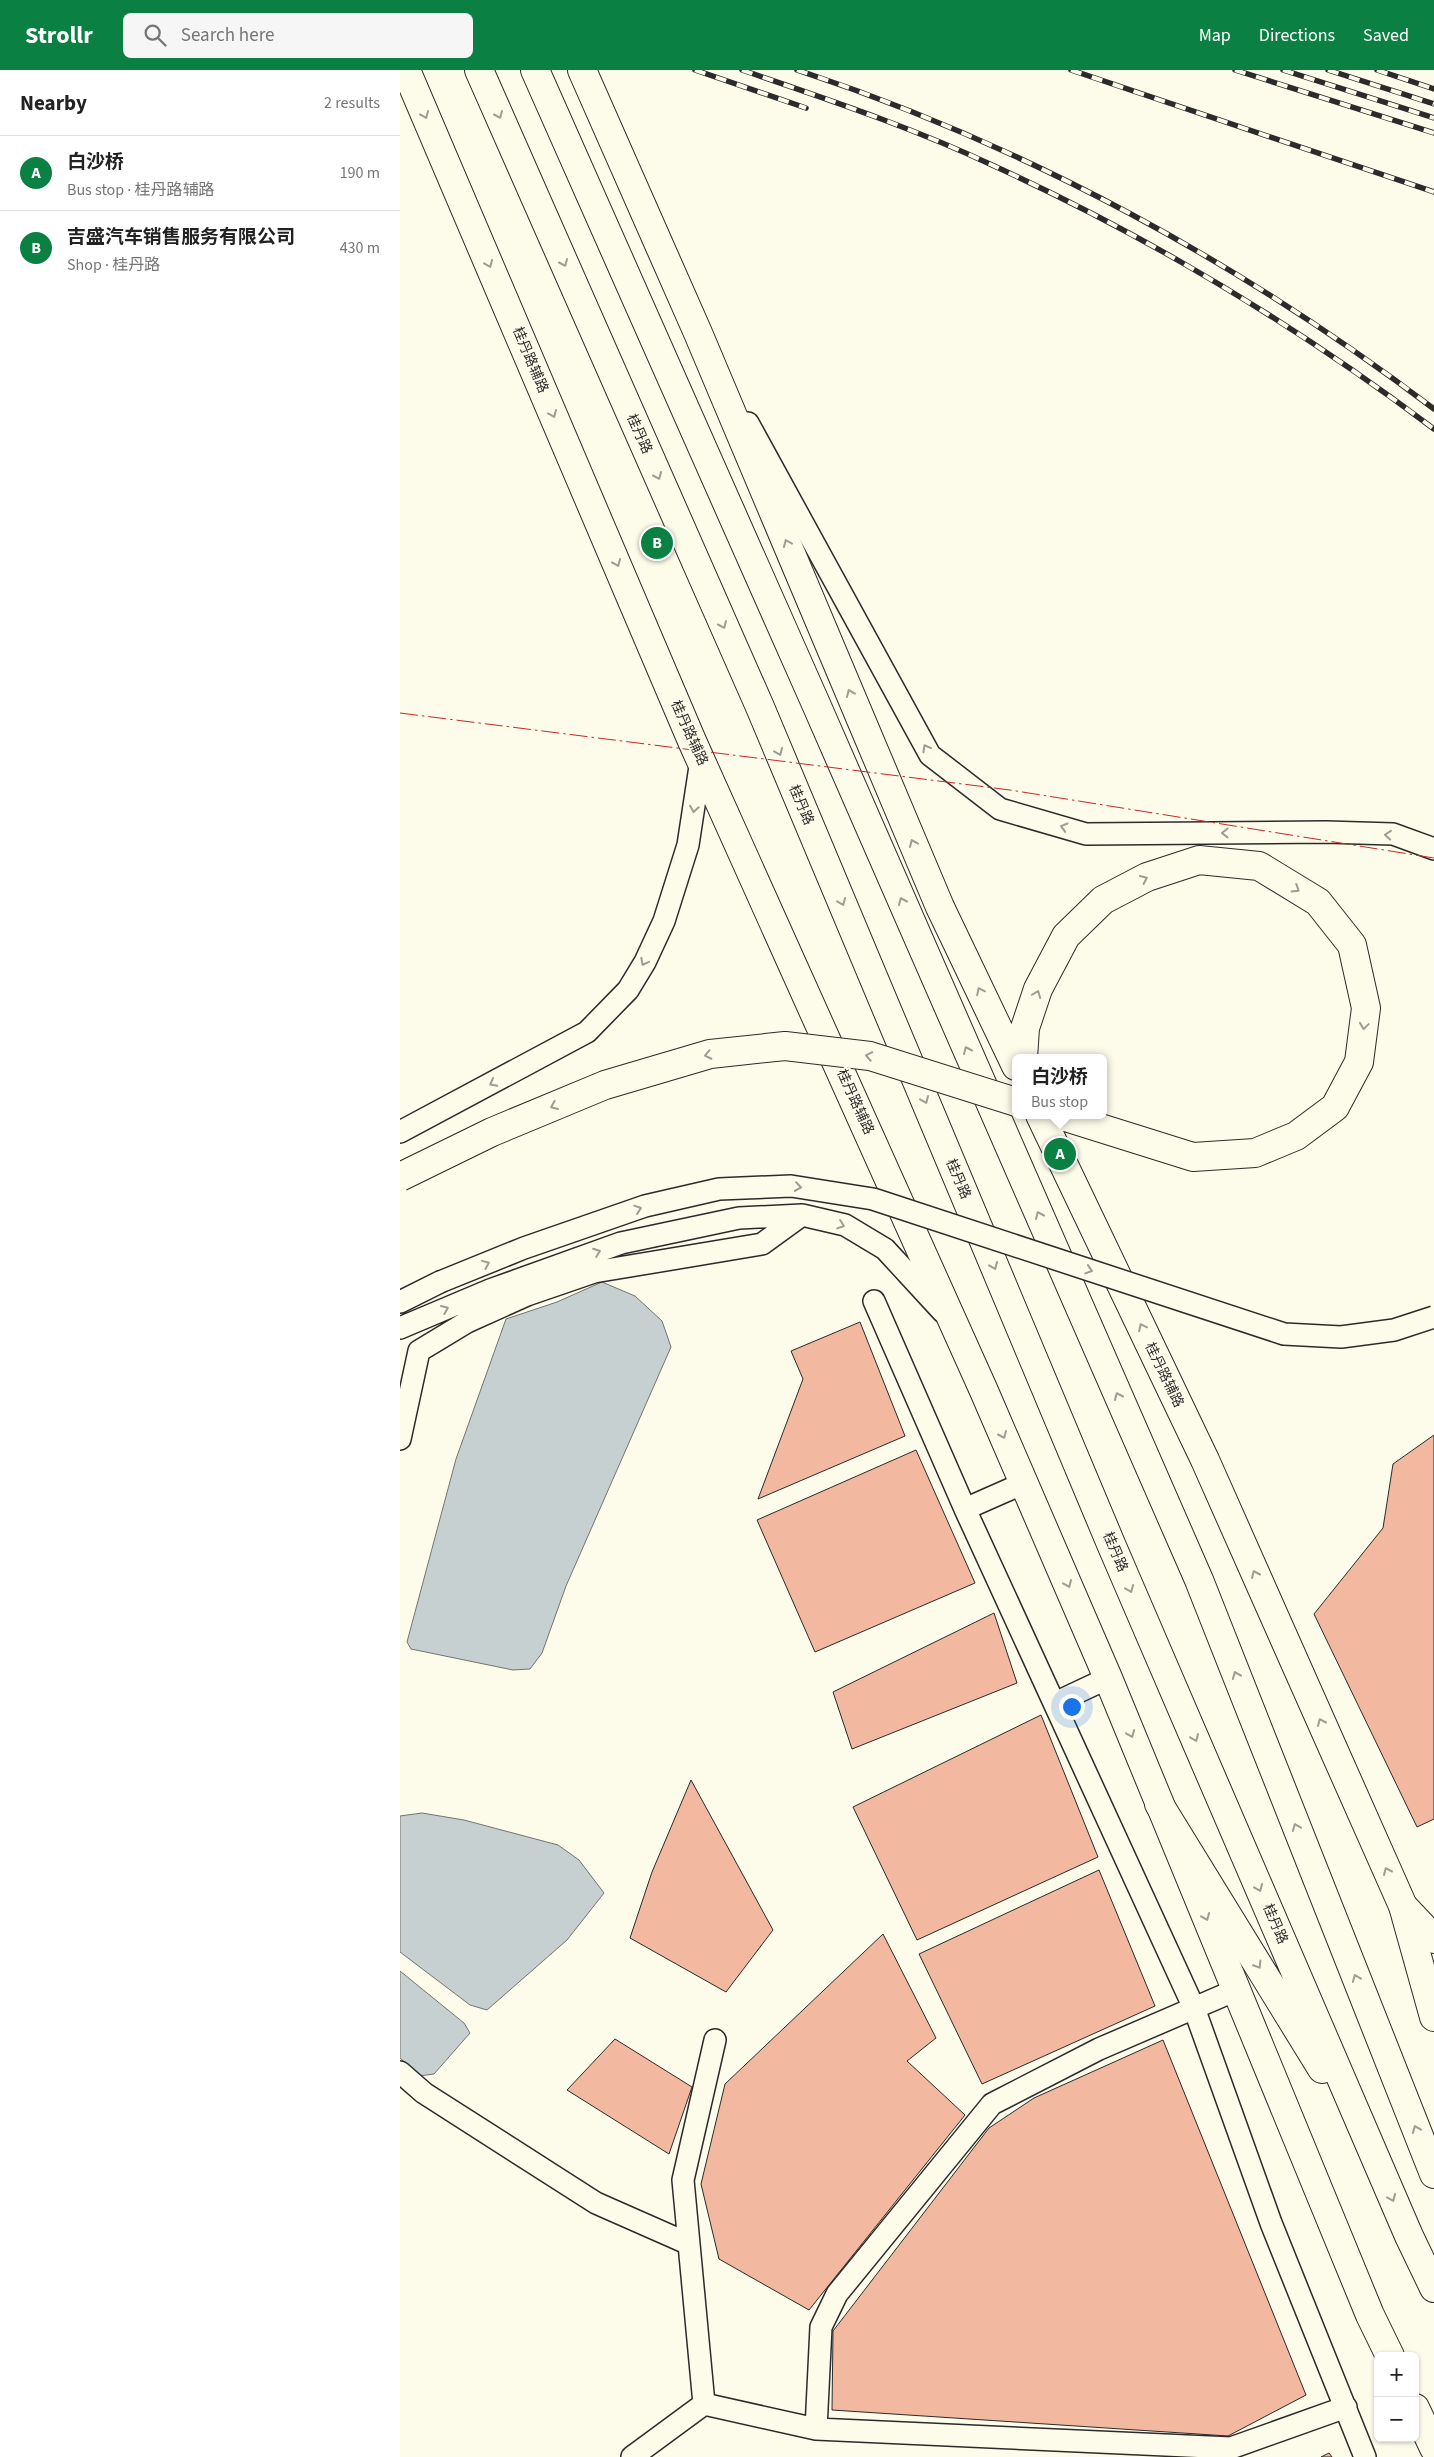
<!DOCTYPE html>
<meta charset="utf-8">
<style>
body{margin:0;font-family:"Source Sans 3","Noto Sans SC",sans-serif;background:#f6f6f6;color:#222}
.controls{position:absolute;right:15px;bottom:15px;display:grid;overflow:hidden;border-radius:8px;box-shadow:0 1px 4px #0004}
.controls button{width:45px;height:45px;display:grid;place-items:center;padding:0;border:0;border-bottom:1px solid #e0e0e0;background:#fff;color:#222;font:25px sans-serif}
.you{position:absolute;left:671px;top:1636px;width:18px;height:18px;margin:-12px;border:4px solid #fff;border-radius:50%;background:#1a73e8;box-shadow:0 0 0 8px #1a73e833}
.badge{display:grid;place-items:center;width:32px;height:32px;border-radius:50%;background:#0b8043;color:#fff;font-size:16px;font-weight:700}
.pin{position:absolute;translate:-50% -50%;border:2px solid #fff;box-shadow:0 1px 5px #0006}
.popup{position:absolute;left:612px;top:984px;width:95px;height:65px;box-sizing:border-box;display:grid;place-content:center;border-radius:8px;background:#fff;filter:drop-shadow(0 1px 4px #0005);font-size:16px;white-space:nowrap;color:#767676}
.popup b{font-size:19px;color:#222}
.popup::after{content:'';position:absolute;left:50%;top:100%;margin-left:-10px;border:10px solid transparent;border-top-color:#fff}
.list{margin:0;padding:0;list-style:none}
h2{display:flex;justify-content:space-between;align-items:center;height:65px;margin:0;padding:0 20px;font-size:21px}
h2 small{font-size:16px;font-weight:400;color:#767676}
.list li{display:grid;grid-template-columns:32px 1fr auto;gap:15px;align-items:center;box-sizing:border-box;height:75px;padding:0 20px;border-top:1px solid #e0e0e0}
.list b{display:block;font-size:19px;white-space:nowrap}
.list p{margin:0;font-size:16px;white-space:nowrap;color:#767676}
.list em{font-size:16px;font-style:normal;color:#767676}
.icon{flex:none;width:28px;height:28px;fill:none;stroke:currentColor;stroke-width:2;stroke-linecap:round;stroke-linejoin:round}
.map{position:relative;flex:none;width:1034px;height:2387px;overflow:hidden}
header{display:flex;align-items:center;gap:30px;box-sizing:border-box;height:70px;padding:0 25px;background:#0b8043;color:#fff}
header strong{font-size:24px}
nav{display:flex;gap:28px;margin-inline-start:auto;font-size:18px}
.search{width:350px;height:45px;background:#f6f6f6;display:flex;align-items:center;gap:12px;box-sizing:border-box;padding:0 18px;border-radius:8px;color:#767676;font-size:19px}
main{display:flex}
aside{flex:1;background:#fff}
.map>svg:first-child{display:block}
</style>
<header>
<strong>Strollr</strong>
<div class="search"><svg class="icon" aria-label="search" viewBox="0 0 24 24"><circle cx="10" cy="10" r="6"/><path d="M15 15l6 6"/></svg>Search here</div>
<nav><a>Map</a><a>Directions</a><a>Saved</a></nav>
</header>
<main>
<aside>
<h2>Nearby<small>2 results</small></h2>
<ul class="list">
<li><span class="badge">A</span><div><b>白沙桥</b><p>Bus stop · 桂丹路辅路</p></div><em>190 m</em></li>
<li><span class="badge">B</span><div><b>吉盛汽车销售服务有限公司</b><p>Shop · 桂丹路</p></div><em>430 m</em></li>
</ul>
</aside>
<div class="map">
<svg width="1034" height="2387" viewBox="0 0 1034 2387">
<rect width="100%" height="100%" fill="#fdfbea"/>
<path fill="#c7d0d0" stroke="#74746e" d="M 202,1212 L 235,1226 L 262,1251 L 271,1277 L 166,1516 L 142,1583 L 130,1599 L 113,1600 L 11,1579 L 7,1572 L 56,1389 L 106,1249 L 157,1232 Z
M 22,1743 L 64,1750 L 158,1775 L 179,1790 L 204,1823 L 167,1870 L 87,1940 L 70,1935 L 0,1882 L 0,1746 Z
M 0,1901 L 64,1953 L 70,1963 L 34,2004 L 19,2006 L 0,1988 Z"/>
<path fill="#f2b8a0" stroke="#2b2b2b" d="M 460,1252 L 505,1366 L 358,1429 L 403,1309 L 391,1281 Z
M 1034,1365 L 1034,1749 L 1017,1757 L 914,1544 L 983,1458 L 993,1394 Z
M 516,1380 L 575,1513 L 415,1582 L 357,1450 Z
M 594,1543 L 617,1613 L 452,1679 L 433,1622 Z
M 641,1645 L 698,1787 L 517,1870 L 453,1737 Z
M 291,1710 L 373,1860 L 326,1922 L 230,1868 L 252,1802 Z
M 699,1800 L 755,1936 L 582,2014 L 519,1884 Z
M 483,1864 L 536,1968 L 507,1991 L 565,2045 L 409,2240 L 319,2189 L 301,2114 L 325,2014 Z
M 215,1969 L 292,2017 L 269,2084 L 167,2020 Z
M 763,1970 L 906,2325 L 828,2366 L 432,2340 L 433,2261 L 589,2058 L 634,2028 Z
M 929,2383 L 932,2387 L 921,2387 Z"/>
<g fill="none" stroke-linecap="round" stroke-linejoin="round">
<g stroke="#2b2b2b" stroke-width="24">
<path id="minor" d="M 348,353 L 530,685 L 600,739 L 686,764 L 926,762 L 993,764 L 1034,779
M 0,1062 L 187,962 L 228,920 L 245,892 L 264,851 L 288,775 L 301,690
M 474,1231 L 565,1439 L 794,1938 L 871,2153 L 965,2387
M 0,1232 L 40,1212
M 0,1258 L 90,1220 L 221,1173 L 339,1148 L 402,1145 L 445,1155 L 485,1179 L 543,1242
M 0,1369 L 19,1281 L 67,1252 L 127,1225 L 194,1202 L 362,1174 L 402,1145
M 565,1439 L 624,1413
M 655,1633 L 708,1608
M 0,2002 L 24,2023 L 196,2133 L 289,2174
M 304,2334 L 283,2110 L 315,1970
M 416,2359 L 421,2257 L 437,2224 L 592,2034 L 699,1979 L 836,1920
M 232,2387 L 304,2334 L 416,2359 L 831,2378 L 946,2337"/>
</g>
<g stroke="#2b2b2b" stroke-width="30">
<path id="major" d="M 6,0 L 292,671 L 584,1321 L 708,1608 L 970,2245 L 990,2286
M 182,0 L 298,263 L 540,837 L 616,996
M 623,988 L 625,958 L 638,919 L 666,866 L 703,830 L 747,807 L 799,790 L 859,796 L 918,832 L 952,875 L 966,938 L 959,992 L 935,1037 L 896,1066 L 855,1083 L 793,1087 L 659,1045
M 640,1045 L 805,1390 L 1003,1836 L 1034,1869
M 1015,2338 L 1034,2378"/>
</g>
<g stroke="#2b2b2b" stroke-width="30">
<path id="highway" d="M 79,0 L 360,637 L 711,1474 L 1009,2166 L 1034,2218
M 135,0 L 416,634 L 799,1510 L 1034,2104
M 759,1734 L 922,1999
M 1003,1836 L 1034,1947"/>
</g>
<use href="#minor" stroke="#fdfbea" stroke-width="21"/>
<use href="#major" stroke="#fdfbea" stroke-width="28"/>
<use href="#highway" stroke="#fdfbea" stroke-width="28"/>
<g stroke="#2b2b2b" stroke-width="5.5">
<path id="rail" d="M 295,0 L 406,38
M 342,0 C 426,29 511,57 592,95 C 748,166 897,256 1034,359
M 397,0 C 625,75 843,194 1034,339
M 671,0 L 1034,122
M 835,0 L 1034,63
M 883,0 L 1034,48
M 928,0 L 1034,34
M 977,0 L 1034,19"/>
</g>
<use href="#rail" stroke="#fdfbea" stroke-width="4" stroke-dasharray="11" stroke-linecap="butt"/>
<g stroke="#2b2b2b" stroke-width="24" stroke-linecap="butt">
<path id="minor-bridge" d="M 40,1212 L 124,1178 L 245,1136 L 319,1119 L 391,1116 L 473,1129 L 884,1264 L 941,1267 L 994,1260 L 1034,1247"/>
</g>
<g stroke="#2b2b2b" stroke-width="30" stroke-linecap="butt">
<path id="major-bridge" d="M 0,1107 L 92,1062 L 205,1015 L 310,984 L 385,976 L 470,986 L 616,1032"/>
</g>
<use href="#minor-bridge" stroke="#fdfbea" stroke-width="21"/>
<use href="#major-bridge" stroke="#fdfbea" stroke-width="28"/>
<path stroke="#c62828" stroke-width="1" stroke-dasharray="18 4 2.5 4" stroke-linecap="butt" d="M 0,643 L 610,720 L 1034,788"/>
</g>
<defs><path id="oneway-chevron" d="M-2-3.5L2.5 0L-2 3.5" fill="none" stroke-width="1.6" stroke-linecap="round" stroke-linejoin="round" transform="scale(1.25)"/></defs>
<g stroke="#9e9d94">
<use href="#oneway-chevron" transform="translate(25 45) rotate(67)"/>
<use href="#oneway-chevron" transform="translate(99 45) rotate(66)"/>
<use href="#oneway-chevron" transform="translate(164 193) rotate(66)"/>
<use href="#oneway-chevron" transform="translate(89 194) rotate(67)"/>
<use href="#oneway-chevron" transform="translate(153 344) rotate(67)"/>
<use href="#oneway-chevron" transform="translate(258 406) rotate(66)"/>
<use href="#oneway-chevron" transform="translate(387 473) rotate(-113)"/>
<use href="#oneway-chevron" transform="translate(217 493) rotate(67)"/>
<use href="#oneway-chevron" transform="translate(323 555) rotate(66)"/>
<use href="#oneway-chevron" transform="translate(450 623) rotate(-113)"/>
<use href="#oneway-chevron" transform="translate(526 678) rotate(-119)"/>
<use href="#oneway-chevron" transform="translate(379 682) rotate(67)"/>
<use href="#oneway-chevron" transform="translate(294 739) rotate(99)"/>
<use href="#oneway-chevron" transform="translate(664 757) rotate(-164)"/>
<use href="#oneway-chevron" transform="translate(825 763) rotate(180)"/>
<use href="#oneway-chevron" transform="translate(988 765) rotate(-175)"/>
<use href="#oneway-chevron" transform="translate(513 773) rotate(-113)"/>
<use href="#oneway-chevron" transform="translate(744 809) rotate(-25)"/>
<use href="#oneway-chevron" transform="translate(896 819) rotate(32)"/>
<use href="#oneway-chevron" transform="translate(502 831) rotate(-114)"/>
<use href="#oneway-chevron" transform="translate(442 832) rotate(67)"/>
<use href="#oneway-chevron" transform="translate(244 892) rotate(118)"/>
<use href="#oneway-chevron" transform="translate(580 921) rotate(-116)"/>
<use href="#oneway-chevron" transform="translate(637 924) rotate(-69)"/>
<use href="#oneway-chevron" transform="translate(964 956) rotate(98)"/>
<use href="#oneway-chevron" transform="translate(567 980) rotate(-114)"/>
<use href="#oneway-chevron" transform="translate(308 985) rotate(168)"/>
<use href="#oneway-chevron" transform="translate(469 986) rotate(-169)"/>
<use href="#oneway-chevron" transform="translate(93 1013) rotate(152)"/>
<use href="#oneway-chevron" transform="translate(525 1030) rotate(67)"/>
<use href="#oneway-chevron" transform="translate(154 1036) rotate(157)"/>
<use href="#oneway-chevron" transform="translate(398 1117) rotate(8)"/>
<use href="#oneway-chevron" transform="translate(238 1139) rotate(-19)"/>
<use href="#oneway-chevron" transform="translate(639 1145) rotate(-114)"/>
<use href="#oneway-chevron" transform="translate(441 1155) rotate(19)"/>
<use href="#oneway-chevron" transform="translate(197 1182) rotate(-20)"/>
<use href="#oneway-chevron" transform="translate(86 1194) rotate(-22)"/>
<use href="#oneway-chevron" transform="translate(594 1196) rotate(67)"/>
<use href="#oneway-chevron" transform="translate(689 1200) rotate(18)"/>
<use href="#oneway-chevron" transform="translate(45 1239) rotate(-23)"/>
<use href="#oneway-chevron" transform="translate(742 1257) rotate(-116)"/>
<use href="#oneway-chevron" transform="translate(718 1326) rotate(-114)"/>
<use href="#oneway-chevron" transform="translate(603 1365) rotate(66)"/>
<use href="#oneway-chevron" transform="translate(855 1504) rotate(-114)"/>
<use href="#oneway-chevron" transform="translate(668 1514) rotate(67)"/>
<use href="#oneway-chevron" transform="translate(730 1519) rotate(67)"/>
<use href="#oneway-chevron" transform="translate(836 1605) rotate(-112)"/>
<use href="#oneway-chevron" transform="translate(921 1652) rotate(-114)"/>
<use href="#oneway-chevron" transform="translate(731 1664) rotate(68)"/>
<use href="#oneway-chevron" transform="translate(795 1668) rotate(67)"/>
<use href="#oneway-chevron" transform="translate(896 1757) rotate(-112)"/>
<use href="#oneway-chevron" transform="translate(987 1801) rotate(-114)"/>
<use href="#oneway-chevron" transform="translate(859 1818) rotate(67)"/>
<use href="#oneway-chevron" transform="translate(806 1847) rotate(68)"/>
<use href="#oneway-chevron" transform="translate(858 1895) rotate(58)"/>
<use href="#oneway-chevron" transform="translate(956 1908) rotate(-112)"/>
<use href="#oneway-chevron" transform="translate(1016 2059) rotate(-112)"/>
<use href="#oneway-chevron" transform="translate(992 2128) rotate(67)"/>
</g>
<g text-anchor="middle" dominant-baseline="central" stroke-width="4" stroke-linejoin="round" paint-order="stroke">
<g font-size="14" fill="#2b2b2b" stroke="#fdfbea">
<text transform="translate(130 290) rotate(67)">桂丹路辅路</text>
<text transform="translate(239 364) rotate(66)">桂丹路</text>
<text transform="translate(289 663) rotate(66)">桂丹路辅路</text>
<text transform="translate(401 735) rotate(67)">桂丹路</text>
<text transform="translate(455 1032) rotate(66)">桂丹路辅路</text>
<text transform="translate(558 1109) rotate(67)">桂丹路</text>
<text transform="translate(764 1305) rotate(64)">桂丹路辅路</text>
<text transform="translate(715 1482) rotate(67)">桂丹路</text>
<text transform="translate(875 1854) rotate(67)">桂丹路</text>
</g>
</g>
</svg>
<div class="controls">
<button>+</button>
<button>−</button>
</div>
<div class="you"></div>
<div class="pin badge" style="left:660px;top:1084px">A</div>
<div class="popup"><b>白沙桥</b>Bus stop</div>
<div class="pin badge" style="left:257px;top:473px">B</div>
</div>
</main>
